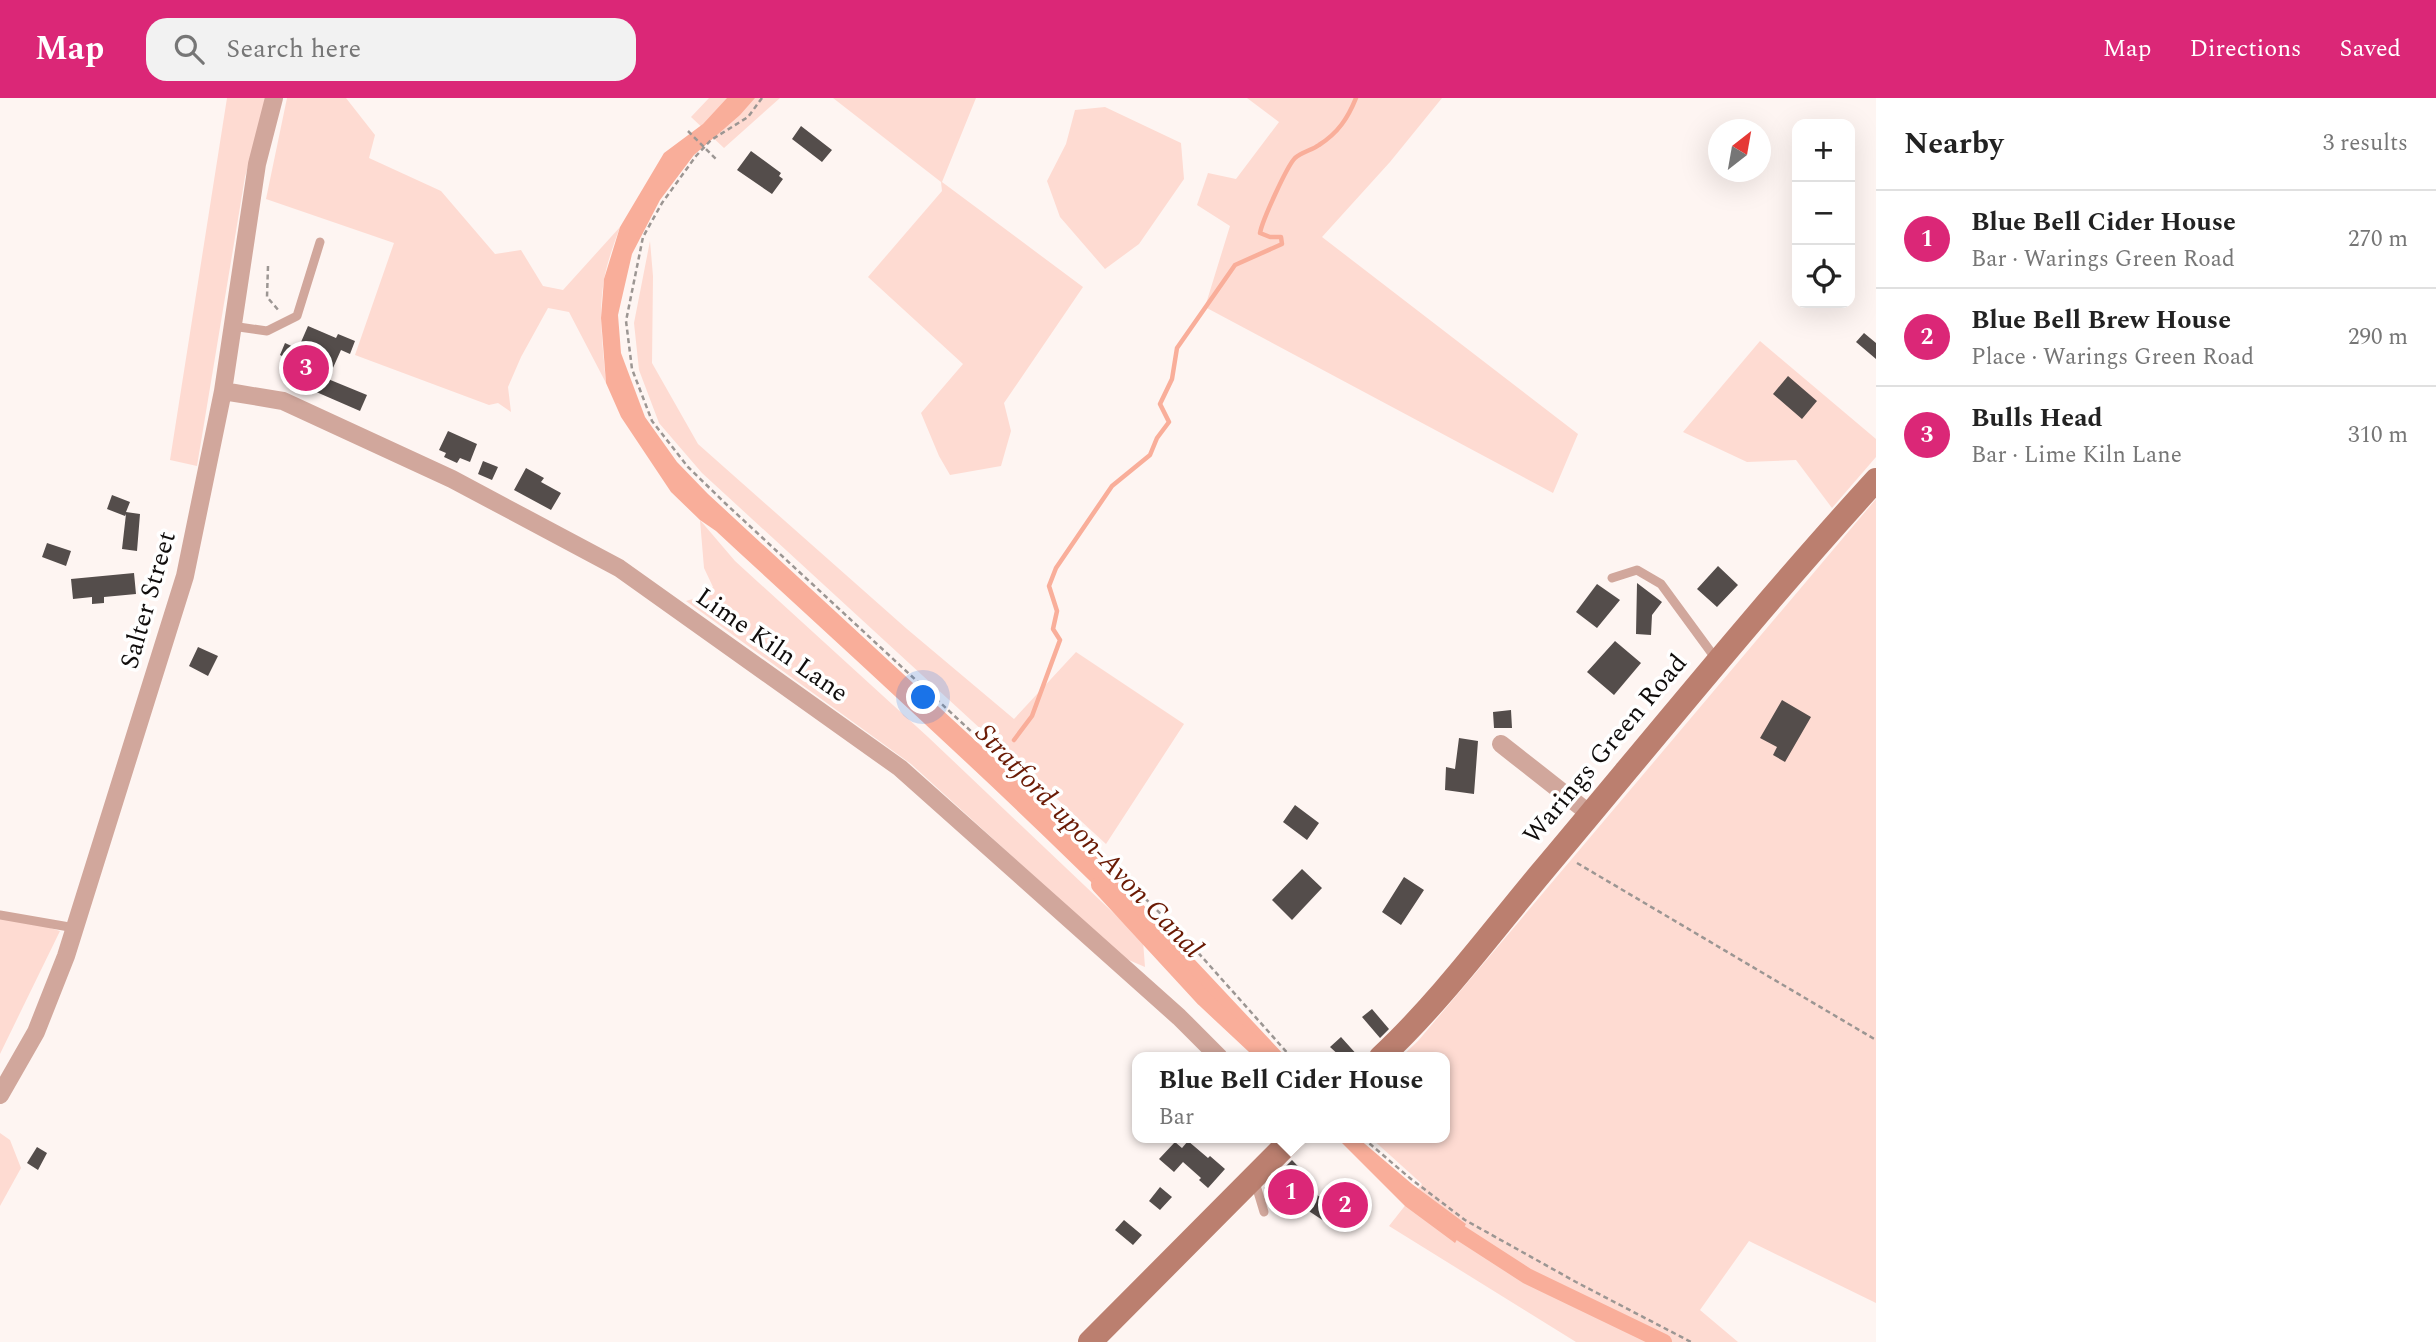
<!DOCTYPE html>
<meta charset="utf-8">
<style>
body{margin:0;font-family:Spectral,serif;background:#f2f2f2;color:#222}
.controls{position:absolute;right:21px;top:21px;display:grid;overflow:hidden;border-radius:14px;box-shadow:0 7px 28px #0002}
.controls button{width:63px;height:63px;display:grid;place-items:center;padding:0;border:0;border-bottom:2px solid #e0e0e0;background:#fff;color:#222;font:35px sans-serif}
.compass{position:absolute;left:1708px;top:21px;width:63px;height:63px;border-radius:50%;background:#fff;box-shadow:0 7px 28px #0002;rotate:31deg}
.you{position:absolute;left:924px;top:600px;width:24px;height:24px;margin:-18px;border:5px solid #fff;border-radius:50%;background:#1a73e8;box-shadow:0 0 0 10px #1a73e833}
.badge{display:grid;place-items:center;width:46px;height:46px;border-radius:50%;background:#db2777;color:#fff;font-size:23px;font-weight:700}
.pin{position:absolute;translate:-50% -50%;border:4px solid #fff;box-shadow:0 2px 7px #0006}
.popup{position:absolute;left:1132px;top:954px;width:318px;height:91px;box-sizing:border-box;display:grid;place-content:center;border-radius:14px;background:#fff;filter:drop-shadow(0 2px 5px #0005);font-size:23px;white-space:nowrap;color:#767676}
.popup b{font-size:26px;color:#222}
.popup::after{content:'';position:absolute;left:50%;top:100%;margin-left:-14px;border:14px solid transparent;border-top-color:#fff}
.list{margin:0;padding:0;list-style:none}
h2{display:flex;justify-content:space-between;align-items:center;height:91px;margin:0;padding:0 28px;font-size:30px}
h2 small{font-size:23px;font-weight:400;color:#767676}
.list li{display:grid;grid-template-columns:46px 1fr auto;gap:21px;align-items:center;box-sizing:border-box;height:98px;padding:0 28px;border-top:2px solid #e0e0e0}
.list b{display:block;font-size:26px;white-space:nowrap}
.list p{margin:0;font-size:23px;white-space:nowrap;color:#767676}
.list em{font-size:23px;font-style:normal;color:#767676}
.icon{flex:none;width:38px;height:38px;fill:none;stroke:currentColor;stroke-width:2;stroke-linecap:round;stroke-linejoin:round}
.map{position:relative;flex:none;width:1876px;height:1244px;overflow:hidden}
header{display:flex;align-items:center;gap:42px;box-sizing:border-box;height:98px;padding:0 35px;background:#db2777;color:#fff}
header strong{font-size:33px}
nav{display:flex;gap:38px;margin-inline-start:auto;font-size:24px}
.search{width:490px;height:63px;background:#f2f2f2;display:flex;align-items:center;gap:18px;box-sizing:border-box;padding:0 24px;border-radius:21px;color:#767676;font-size:26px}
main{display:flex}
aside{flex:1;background:#fff}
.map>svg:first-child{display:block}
</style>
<header>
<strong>Map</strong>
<div class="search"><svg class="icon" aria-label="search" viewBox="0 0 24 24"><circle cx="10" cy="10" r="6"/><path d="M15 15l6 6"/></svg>Search here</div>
<nav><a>Map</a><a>Directions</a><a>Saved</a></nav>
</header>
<main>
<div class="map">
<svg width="1876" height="1244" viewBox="0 0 1876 1244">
<rect width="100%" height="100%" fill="#fef5f2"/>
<path fill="#fedbd2" d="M 227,0 L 267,0 L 245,79 L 197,368 L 170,362 Z
M 287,0 L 346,0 L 375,37 L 369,60 L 441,93 L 495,156 L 521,152 L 543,188 L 563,192 L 620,129 C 614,146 607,164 604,182 C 598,216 603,251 606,285 L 569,214 L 548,210 L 521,259 L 508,289 L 511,314 L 498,305 L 489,307 L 355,257 L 394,145 L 266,101 Z
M 709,0 L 780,0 L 724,50 L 691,19 Z
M 833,0 L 976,0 L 942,84 L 1083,189 L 1004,305 L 1011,333 L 1001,368 L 950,377 L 939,358 L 921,315 L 963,266 L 868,179 L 942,93 L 941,84 Z
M 1247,0 L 1442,0 L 1390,64 L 1322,139 L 1578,336 L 1553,395 L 1205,209 L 1230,128 L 1197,107 L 1208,75 L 1236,81 L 1279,24 Z
M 1105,9 L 1181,45 L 1184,81 L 1139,146 L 1105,171 L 1060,119 L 1047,83 L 1066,46 L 1075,12 Z
M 650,143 L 653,178 L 652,265 L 698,346 L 907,531 L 1014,621 L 1076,554 L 1184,626 L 1106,746 L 702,375 L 659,325 L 639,272 L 634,225 Z
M 1760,243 L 1876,341 L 1876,359 L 1832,410 L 1796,362 L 1747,364 L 1683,334 Z
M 1876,401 L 1876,1205 L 1749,1143 L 1700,1212 L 1738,1244 L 1576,1244 L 1389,1128 L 1422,1086 L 1371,1040 L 1445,1040 L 1445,959 L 1401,959 L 1418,943 Z
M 700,422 L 735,463 L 928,639 L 1143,843 L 1145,869 L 1124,860 L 911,666 L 686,503 L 702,498 L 713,489 L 704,470 Z
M 0,814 L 60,833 L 0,956 Z
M 0,1035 L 10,1042 L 21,1070 L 0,1108 Z"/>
<path fill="#f9ae9a" d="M 727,0 L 755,0 L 740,17 L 694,57 L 660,102 L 632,156 L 618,217 L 621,255 L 645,319 L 677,364 L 708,396 L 1042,704 L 1104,765 L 1286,959 L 1262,959 C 1090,773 902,605 716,433 L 700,422 L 671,394 L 621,319 L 606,285 L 601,220 L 604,181 L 620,129 L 664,55 L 703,26 Z
M 1337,1040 L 1358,1040 L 1412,1086 L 1466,1126 L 1455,1145 L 1405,1108 Z"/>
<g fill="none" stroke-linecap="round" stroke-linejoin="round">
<path stroke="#f9ae9a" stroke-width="4.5" d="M 1014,642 L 1032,618 L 1060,542 L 1053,531 L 1057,513 L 1049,488 L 1056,470 L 1112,388 L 1150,357 L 1157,340 L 1169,324 L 1160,306 L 1172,281 L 1177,250 L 1235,167 L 1282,146 L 1281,139 L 1270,139 L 1260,135 C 1262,123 1287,68 1295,60 C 1302,54 1312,52 1319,47 C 1338,35 1348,20 1356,0"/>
<path stroke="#f9ae9a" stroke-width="16" d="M 1099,787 L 1204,901 L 1266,959
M 1445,1125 L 1527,1178 L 1664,1244"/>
</g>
<path fill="#544d4b" d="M 801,28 L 832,52 L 822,64 L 792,41 Z
M 751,53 L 781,75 L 779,78 L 783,81 L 772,96 L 737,72 Z
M 308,228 L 336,240 L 338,236 L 355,243 L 350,256 L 341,252 L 328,281 L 367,297 L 360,313 L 291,283 L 298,266 L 280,257 L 285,245 L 298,251 Z
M 1864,235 L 1876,245 L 1876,261 L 1856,244 Z
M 1788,278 L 1817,303 L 1802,321 L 1773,296 Z
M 448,333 L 477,346 L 470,364 L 460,360 L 457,365 L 444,359 L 446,355 L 439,352 Z
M 483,363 L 498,369 L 492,382 L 478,376 Z
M 526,370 L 544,380 L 541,384 L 561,395 L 551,412 L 514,392 Z
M 112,397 L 130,404 L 126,414 L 140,416 L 137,453 L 122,451 L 126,416 L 125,418 L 107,411 Z
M 47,445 L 71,453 L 66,468 L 42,459 Z
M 1718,468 L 1738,487 L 1717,509 L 1697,491 Z
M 134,475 L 136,496 L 104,499 L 104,505 L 92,506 L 92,499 L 73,501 L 71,481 Z
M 1637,485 L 1662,504 L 1652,517 L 1651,537 L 1636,536 Z
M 1597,486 L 1620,502 L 1597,530 L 1576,514 Z
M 1615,543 L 1641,565 L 1614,597 L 1587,574 Z
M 198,549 L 218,558 L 208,578 L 189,568 Z
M 1782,602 L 1811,619 L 1785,664 L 1773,657 L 1777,649 L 1760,640 Z
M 1511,612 L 1512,630 L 1494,630 L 1493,614 Z
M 1459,640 L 1478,643 L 1474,696 L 1445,692 L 1446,669 L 1455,671 Z
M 1295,707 L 1319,725 L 1307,742 L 1283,724 Z
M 1302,771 L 1322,790 L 1292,822 L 1272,802 Z
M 1404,779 L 1424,792 L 1401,827 L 1382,814 Z
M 1372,911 L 1389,931 L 1380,940 L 1362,919 Z
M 1341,939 L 1359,959 L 1341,959 L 1330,949 Z
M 1188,1043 L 1208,1060 L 1210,1058 L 1225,1071 L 1208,1090 L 1199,1082 L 1201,1080 L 1183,1064 L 1174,1074 L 1159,1061 L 1175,1044 L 1182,1050 Z
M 37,1049 L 47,1055 L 38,1072 L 27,1065 Z
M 1292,1062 L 1313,1084 L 1307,1090 L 1336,1110 L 1351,1087 L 1360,1093 L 1336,1131 L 1286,1098 L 1278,1105 L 1264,1090 Z
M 1160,1089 L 1172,1099 L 1160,1112 L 1149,1103 Z
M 1124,1122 L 1142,1137 L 1133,1147 L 1115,1132 Z"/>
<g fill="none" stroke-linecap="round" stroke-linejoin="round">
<path stroke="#9c9693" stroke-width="2.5" stroke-dasharray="5 3.5" stroke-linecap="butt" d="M 762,0 L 748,19 L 711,42 L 696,58 L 662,105 L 643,139 L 626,223 L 632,271 L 652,323 L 688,369 L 726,406 L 1057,713 L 1186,841 L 1291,959
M 268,168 L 267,199 L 280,214
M 1577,765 L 1876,942
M 1363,1040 L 1411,1081 L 1465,1122 L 1576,1184 L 1691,1244"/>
<path stroke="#d1a79c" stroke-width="9" d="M 232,228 L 267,233 L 297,218 L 320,144
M 1612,480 L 1637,472 L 1661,486 L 1716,561
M 0,817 L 75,830
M 1255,1084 L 1264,1114"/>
<path stroke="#d1a79c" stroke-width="18" d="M 223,293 L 283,303 L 452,381 L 619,470 L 900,670 L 1179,919 L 1219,959
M 1501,646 L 1590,716
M 0,997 L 36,934 L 66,858 L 185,478 L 223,293 L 257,66 L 274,0"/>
<path stroke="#bb7f6f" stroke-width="24" d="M 1381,959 C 1439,905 1490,836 1541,775 C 1652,643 1760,509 1876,382
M 1090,1244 L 1293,1040"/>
<path stroke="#9c9693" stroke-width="2.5" stroke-dasharray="5 3.5" stroke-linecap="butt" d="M 688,33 L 716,61"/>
</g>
<g text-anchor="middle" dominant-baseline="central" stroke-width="7" stroke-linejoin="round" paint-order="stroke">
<g font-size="26" fill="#100d0c" stroke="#fff">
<text transform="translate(148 502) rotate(-74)">Salter Street</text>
<text transform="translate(772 547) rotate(35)">Lime Kiln Lane</text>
<text transform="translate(1605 651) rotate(-50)">Warings Green Road</text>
</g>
<g font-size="28" font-style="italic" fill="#6a1a04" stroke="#fff">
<text transform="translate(1089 743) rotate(46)">Stratford-upon-Avon Canal</text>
</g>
</g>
</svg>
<div class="controls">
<button>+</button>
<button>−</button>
<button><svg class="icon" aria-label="locate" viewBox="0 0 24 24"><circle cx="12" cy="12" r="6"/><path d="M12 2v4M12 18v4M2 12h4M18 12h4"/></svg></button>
</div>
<svg class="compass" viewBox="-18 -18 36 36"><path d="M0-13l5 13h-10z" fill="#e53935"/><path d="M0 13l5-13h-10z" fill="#767676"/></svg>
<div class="you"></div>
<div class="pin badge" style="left:1291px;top:1094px">1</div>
<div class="popup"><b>Blue Bell Cider House</b>Bar</div>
<div class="pin badge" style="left:1345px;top:1107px">2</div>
<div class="pin badge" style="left:306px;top:270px">3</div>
</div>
<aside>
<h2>Nearby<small>3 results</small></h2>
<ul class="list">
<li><span class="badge">1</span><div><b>Blue Bell Cider House</b><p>Bar · Warings Green Road</p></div><em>270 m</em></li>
<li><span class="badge">2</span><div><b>Blue Bell Brew House</b><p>Place · Warings Green Road</p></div><em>290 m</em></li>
<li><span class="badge">3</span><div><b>Bulls Head</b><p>Bar · Lime Kiln Lane</p></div><em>310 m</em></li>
</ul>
</aside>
</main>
